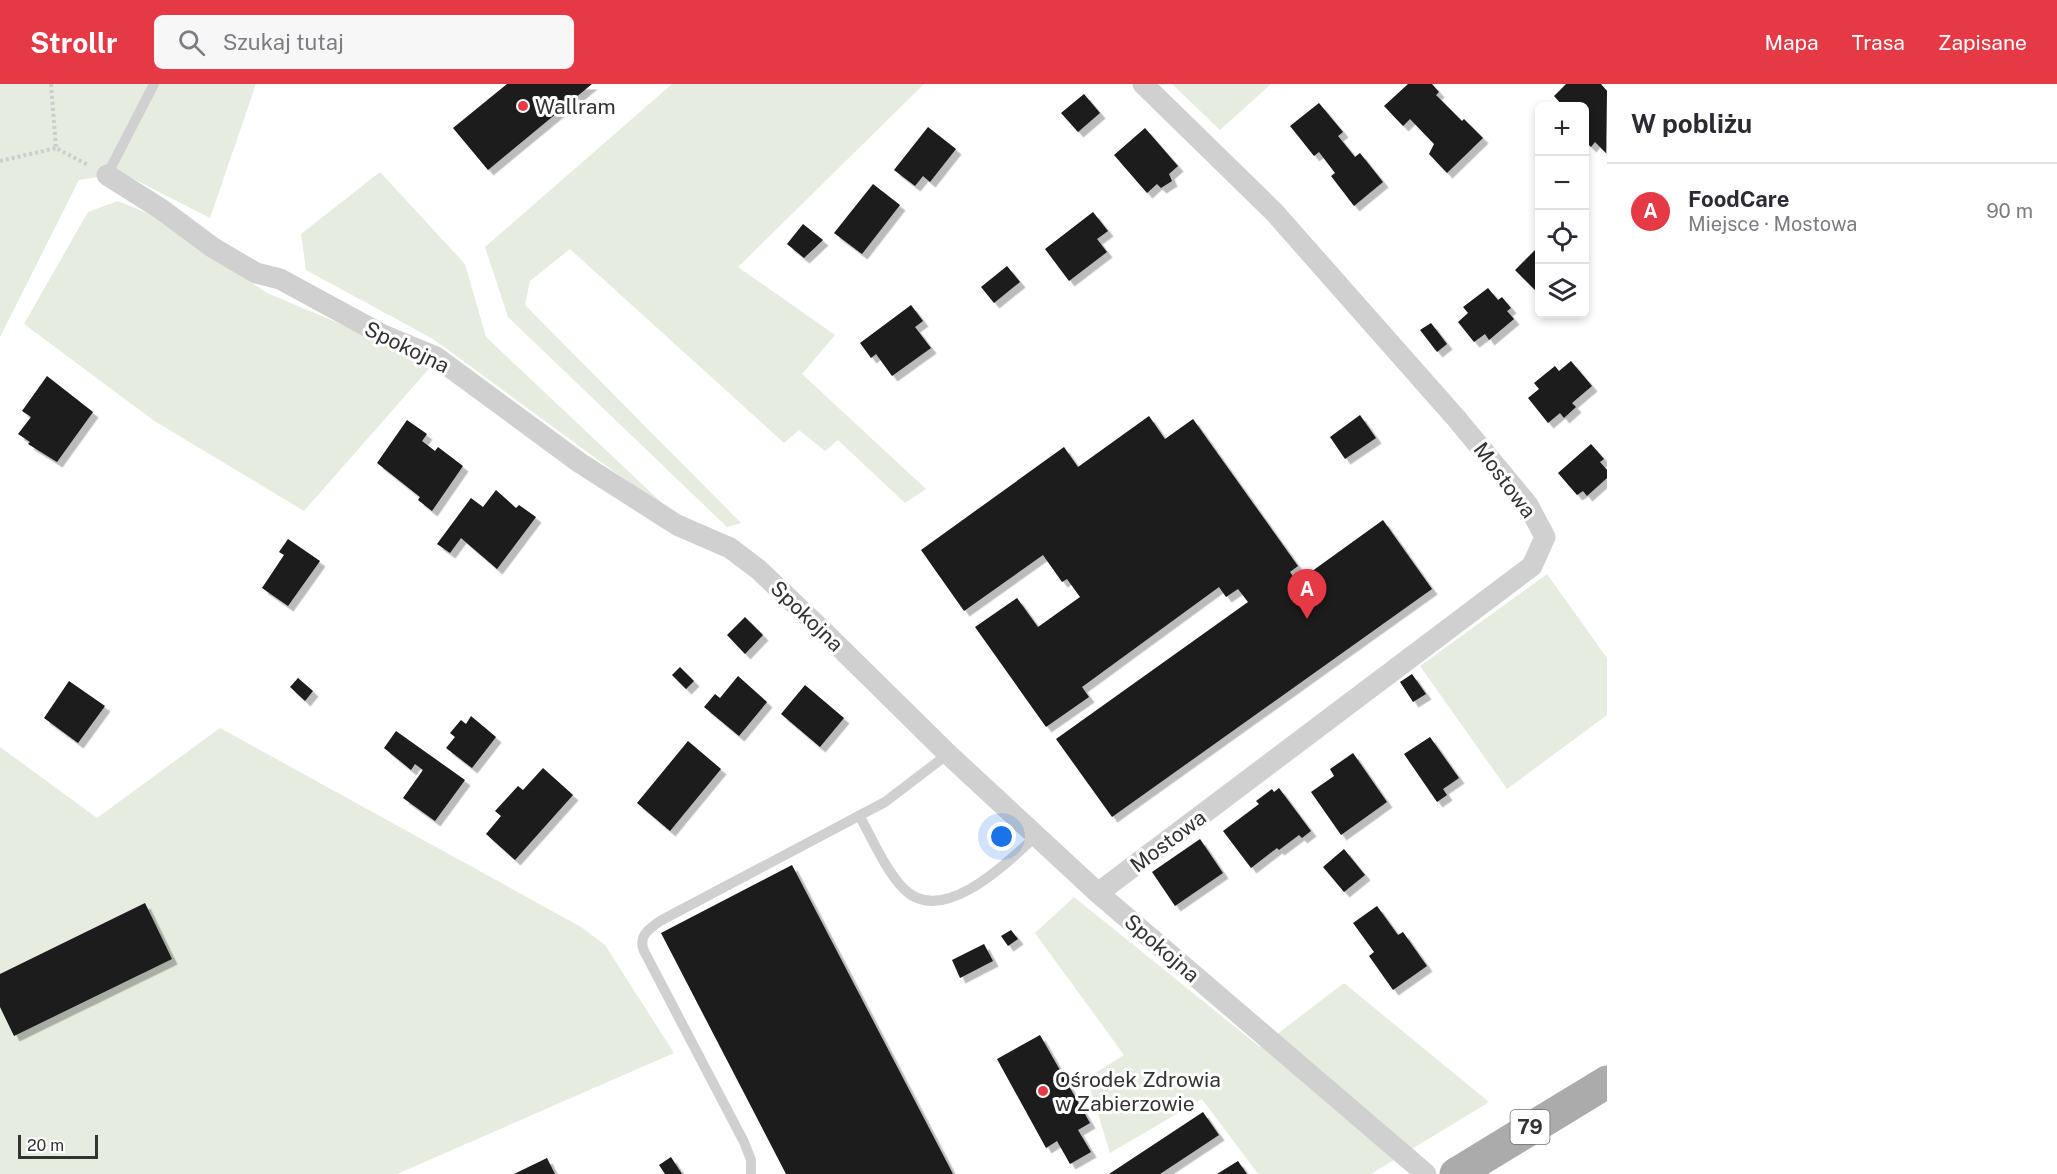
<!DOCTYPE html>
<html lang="pl">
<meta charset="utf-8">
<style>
body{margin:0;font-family:"Public Sans",sans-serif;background:#f7f7f7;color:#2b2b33}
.controls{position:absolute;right:18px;top:18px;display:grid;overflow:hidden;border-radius:9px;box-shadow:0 3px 9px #0003}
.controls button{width:54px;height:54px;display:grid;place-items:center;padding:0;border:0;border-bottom:2px solid #e1e1e2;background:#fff;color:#2b2b33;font:30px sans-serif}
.scale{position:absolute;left:18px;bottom:15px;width:80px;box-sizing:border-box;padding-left:6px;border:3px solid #333;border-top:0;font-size:16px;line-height:21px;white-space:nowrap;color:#333;-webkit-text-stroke:4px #fff;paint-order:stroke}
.you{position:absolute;left:1002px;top:753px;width:21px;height:21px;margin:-15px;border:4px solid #fff;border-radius:50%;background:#1a73e8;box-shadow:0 0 0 9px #1a73e833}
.badge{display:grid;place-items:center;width:39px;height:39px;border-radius:50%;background:#e63946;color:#fff;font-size:20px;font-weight:700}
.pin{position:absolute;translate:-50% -50px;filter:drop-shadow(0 2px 3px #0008)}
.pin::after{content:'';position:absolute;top:32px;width:21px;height:18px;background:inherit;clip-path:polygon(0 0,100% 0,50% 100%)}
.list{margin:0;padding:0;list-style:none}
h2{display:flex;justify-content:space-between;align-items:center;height:78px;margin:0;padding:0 24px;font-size:26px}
h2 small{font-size:20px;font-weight:400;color:#7c7c81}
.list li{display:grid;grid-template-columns:39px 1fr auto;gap:18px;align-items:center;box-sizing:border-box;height:96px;padding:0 24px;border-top:2px solid #e1e1e2}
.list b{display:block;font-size:22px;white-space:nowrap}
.list p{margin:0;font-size:20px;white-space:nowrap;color:#7c7c81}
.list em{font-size:20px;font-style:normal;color:#7c7c81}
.icon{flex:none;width:33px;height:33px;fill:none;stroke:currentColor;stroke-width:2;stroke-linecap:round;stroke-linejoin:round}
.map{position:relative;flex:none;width:1607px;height:1090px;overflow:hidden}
header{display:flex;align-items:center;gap:36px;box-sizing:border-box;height:84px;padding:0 30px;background:#e63946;color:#fff}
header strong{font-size:28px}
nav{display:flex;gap:33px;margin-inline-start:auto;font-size:21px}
.search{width:420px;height:54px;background:#f7f7f7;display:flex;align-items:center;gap:15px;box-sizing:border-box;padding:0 21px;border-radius:9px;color:#7c7c81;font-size:22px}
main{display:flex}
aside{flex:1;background:#fff}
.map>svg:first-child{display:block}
</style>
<header>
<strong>Strollr</strong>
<div class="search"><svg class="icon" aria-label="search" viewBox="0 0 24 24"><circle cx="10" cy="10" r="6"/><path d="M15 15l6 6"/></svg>Szukaj tutaj</div>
<nav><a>Mapa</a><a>Trasa</a><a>Zapisane</a></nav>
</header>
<main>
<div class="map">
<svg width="1607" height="1090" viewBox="0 0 1607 1090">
<defs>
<filter id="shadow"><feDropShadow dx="5.5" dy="5.5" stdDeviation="0" flood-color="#0004"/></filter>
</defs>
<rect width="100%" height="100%" fill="#fff"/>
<path fill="#e6ecdf" d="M 0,0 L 256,0 L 210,134 L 122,89 L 79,96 L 0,253 Z
M 672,0 L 924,0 L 738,183 L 835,251 L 802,290 L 926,405 L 905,419 L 838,356 L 825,367 L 799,346 L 784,359 L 570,165 L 530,197 L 525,221 L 741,439 L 727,443 L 508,233 L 485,163 Z
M 1172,0 L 1271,0 L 1220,46 Z
M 380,88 L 465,180 L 486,253 L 679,435 L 433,255 L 306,186 L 301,150 Z
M 118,117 L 152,131 L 267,209 L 434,279 L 304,427 L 153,336 L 24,240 L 88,128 Z
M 1547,490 L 1607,574 L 1607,631 L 1507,705 L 1420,582 Z
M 220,644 L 581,843 L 605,861 L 674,969 L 397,1090 L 0,1090 L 0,663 L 97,734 Z
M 1074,813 L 1260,963 L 1344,899 L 1489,1018 L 1371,1090 L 1258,1090 L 1202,1015 L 1110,1069 L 1087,994 L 1124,971 L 1035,849 Z"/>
<path fill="#1a1a1a" filter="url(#shadow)" d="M 507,0 L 592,0 L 488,86 L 453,44 Z
M 1408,0 L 1432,0 L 1439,8 L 1436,11 L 1462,37 L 1464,35 L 1483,54 L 1447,89 L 1429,70 L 1434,60 L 1410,35 L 1403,42 L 1384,22 Z
M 1566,0 L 1601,0 L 1607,7 L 1606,69 L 1595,58 L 1591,63 L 1584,56 L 1587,36 L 1584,22 L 1563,22 L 1554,12 Z
M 1084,10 L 1100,29 L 1078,48 L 1061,29 Z
M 1319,19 L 1343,48 L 1338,52 L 1347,63 L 1355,73 L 1360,69 L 1383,98 L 1354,122 L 1331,92 L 1335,89 L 1319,68 L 1314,72 L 1290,42 Z
M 928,43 L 956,65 L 930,98 L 923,92 L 915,102 L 894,86 Z
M 1145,44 L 1178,82 L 1169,90 L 1172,97 L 1161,104 L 1157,100 L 1147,109 L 1114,71 Z
M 873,100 L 900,121 L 862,170 L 834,149 Z
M 1093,128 L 1108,147 L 1097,155 L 1107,168 L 1069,197 L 1045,165 Z
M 803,140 L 823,156 L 804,174 L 787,160 Z
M 1535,166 L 1540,171 L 1540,211 L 1515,186 Z
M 1007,182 L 1020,198 L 994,219 L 981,203 Z
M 1488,204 L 1498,216 L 1502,213 L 1511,224 L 1507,227 L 1514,235 L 1489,256 L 1485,250 L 1474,258 L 1458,238 L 1468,229 L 1463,223 Z
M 911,221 L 923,237 L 915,243 L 931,264 L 892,292 L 876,270 L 871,274 L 860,259 Z
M 1431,239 L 1447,260 L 1437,268 L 1420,246 Z
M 1571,277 L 1592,302 L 1572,319 L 1576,323 L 1564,334 L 1560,329 L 1548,339 L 1528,314 L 1539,305 L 1534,299 L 1555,282 L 1559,287 Z
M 47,292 L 93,328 L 57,378 L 28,360 L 30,358 L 18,350 L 31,333 L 22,327 Z
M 1360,331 L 1376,354 L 1345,375 L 1330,353 Z
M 1149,332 L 1165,355 L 1193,335 L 1298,482 L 1290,488 L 1297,498 L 1383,436 L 1432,505 L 1112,733 L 1056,655 L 1248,518 L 1238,505 L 1226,513 L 1219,503 L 1082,603 L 1089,613 L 1046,643 L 975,543 L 1017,514 L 1038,543 L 1080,513 L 1067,495 L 1062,498 L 1043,471 L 964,527 L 921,466 L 1064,363 L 1078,383 Z
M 407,336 L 427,350 L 422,357 L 435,367 L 438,363 L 463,382 L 432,427 L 418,416 L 420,413 L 377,379 Z
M 1591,360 L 1604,375 L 1600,378 L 1607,386 L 1607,394 L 1587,412 L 1583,407 L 1577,411 L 1558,389 Z
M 496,406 L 516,424 L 519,421 L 536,433 L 497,485 L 461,454 L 450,469 L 437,460 L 471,414 L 483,423 Z
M 288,455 L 320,477 L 288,522 L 262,504 L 284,471 L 279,468 Z
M 745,533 L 763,551 L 745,570 L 727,551 Z
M 680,583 L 694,597 L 686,605 L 672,591 Z
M 1412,590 L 1426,610 L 1413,618 L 1400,598 Z
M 738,592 L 767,618 L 739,652 L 704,623 L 715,610 L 720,614 Z
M 298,594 L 313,607 L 305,617 L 290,603 Z
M 69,597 L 105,622 L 78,659 L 44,634 Z
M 805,601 L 844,634 L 820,663 L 781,630 Z
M 471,632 L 496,653 L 472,684 L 446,664 L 455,653 L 450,649 L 461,636 L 466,640 Z
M 396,647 L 465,696 L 435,737 L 403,714 L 423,686 L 415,680 L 411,686 L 384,664 Z
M 1430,653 L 1459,694 L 1443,705 L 1447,711 L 1437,718 L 1404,670 Z
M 688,657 L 721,685 L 670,747 L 637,719 Z
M 1353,669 L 1387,718 L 1341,751 L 1311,708 L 1334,692 L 1330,685 Z
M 543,684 L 573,711 L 515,776 L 486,750 L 501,732 L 495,727 L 518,702 L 523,706 Z
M 1279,704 L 1311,747 L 1302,754 L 1299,751 L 1279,766 L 1277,764 L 1251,784 L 1223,747 L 1259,720 L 1256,717 L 1272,705 L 1274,708 Z
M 1200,755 L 1223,789 L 1175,822 L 1152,788 Z
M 1344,765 L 1365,791 L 1344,808 L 1323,783 Z
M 792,781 L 953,1090 L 786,1090 L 661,849 Z
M 145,819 L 172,875 L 14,952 L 0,923 L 0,890 Z
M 1377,822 L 1398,851 L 1403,848 L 1427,882 L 1393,906 L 1369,872 L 1374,868 L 1353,839 Z
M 1011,846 L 1018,855 L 1008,862 L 1001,852 Z
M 984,860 L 993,877 L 960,894 L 952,876 Z
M 1040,951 L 1090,1039 L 1078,1046 L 1091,1068 L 1070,1080 L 1057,1057 L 1046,1064 L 997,975 Z
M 1203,1028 L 1219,1051 L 1160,1090 L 1109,1090 Z
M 671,1073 L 682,1090 L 665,1090 L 659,1081 Z
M 547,1074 L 555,1090 L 514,1090 Z
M 1238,1077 L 1247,1090 L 1217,1090 Z"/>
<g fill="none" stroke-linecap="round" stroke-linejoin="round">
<path stroke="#cdcdcd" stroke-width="4" stroke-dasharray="3 3" stroke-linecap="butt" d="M 51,0 L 56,64 L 88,81
M 0,77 L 56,64"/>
<path stroke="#d0d0d0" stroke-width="10" d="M 107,91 L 154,0
M 860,733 C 872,754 886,787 903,804 C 942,845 1009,777 1036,752
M 751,1090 L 751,1076 L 744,1058 L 644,867 C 638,852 648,846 660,837 L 885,718 L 948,670"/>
<path stroke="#d0d0d0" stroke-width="21" d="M 107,91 L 161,125 L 212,163 L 256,189 L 280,195 L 383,251 L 436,273 L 580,379 L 677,441 L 730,464 L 758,485 L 820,544 L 948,670 L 1098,809 L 1426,1090
M 1098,809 L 1532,482 L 1545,453 L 1528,421 L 1456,334 L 1274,128 L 1143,0"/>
<path stroke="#ababab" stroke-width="33" d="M 1456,1090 L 1607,998"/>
</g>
<g fill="#e63946" stroke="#fff" stroke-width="2">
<circle cx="523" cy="22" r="6"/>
<circle cx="1043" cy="1007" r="6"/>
</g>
<g text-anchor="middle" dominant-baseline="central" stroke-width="6" stroke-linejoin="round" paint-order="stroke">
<rect fill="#fff" stroke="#707070" stroke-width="1.5" x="1510.5" y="1026" width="39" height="34" rx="4.5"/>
<g font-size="20" font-weight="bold" fill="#333">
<text x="1530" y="1043">79</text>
</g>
<g font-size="21" fill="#333" stroke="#fff" text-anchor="start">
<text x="535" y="22">Wallram</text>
<text x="1055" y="995">Ośrodek Zdrowia<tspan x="1055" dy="24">w Zabierzowie</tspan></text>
</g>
<g font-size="21" fill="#333" stroke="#fff">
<text transform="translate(407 263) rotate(26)">Spokojna</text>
<text transform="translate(1505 396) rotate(53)">Mostowa</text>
<text transform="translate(807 532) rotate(44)">Spokojna</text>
<text transform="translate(1168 757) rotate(-37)">Mostowa</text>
<text transform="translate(1162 864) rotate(41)">Spokojna</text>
</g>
</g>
</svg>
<div class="controls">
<button>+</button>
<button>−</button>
<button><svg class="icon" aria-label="locate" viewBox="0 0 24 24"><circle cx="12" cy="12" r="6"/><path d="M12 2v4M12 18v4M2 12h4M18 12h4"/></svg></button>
<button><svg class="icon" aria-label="layers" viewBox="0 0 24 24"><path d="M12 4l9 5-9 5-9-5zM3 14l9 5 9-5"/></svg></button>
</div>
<div class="scale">20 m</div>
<div class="you"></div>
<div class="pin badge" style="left:1307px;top:535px">A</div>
</div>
<aside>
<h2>W pobliżu<small></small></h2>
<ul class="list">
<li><span class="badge">A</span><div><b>FoodCare</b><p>Miejsce · Mostowa</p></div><em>90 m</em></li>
</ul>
</aside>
</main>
